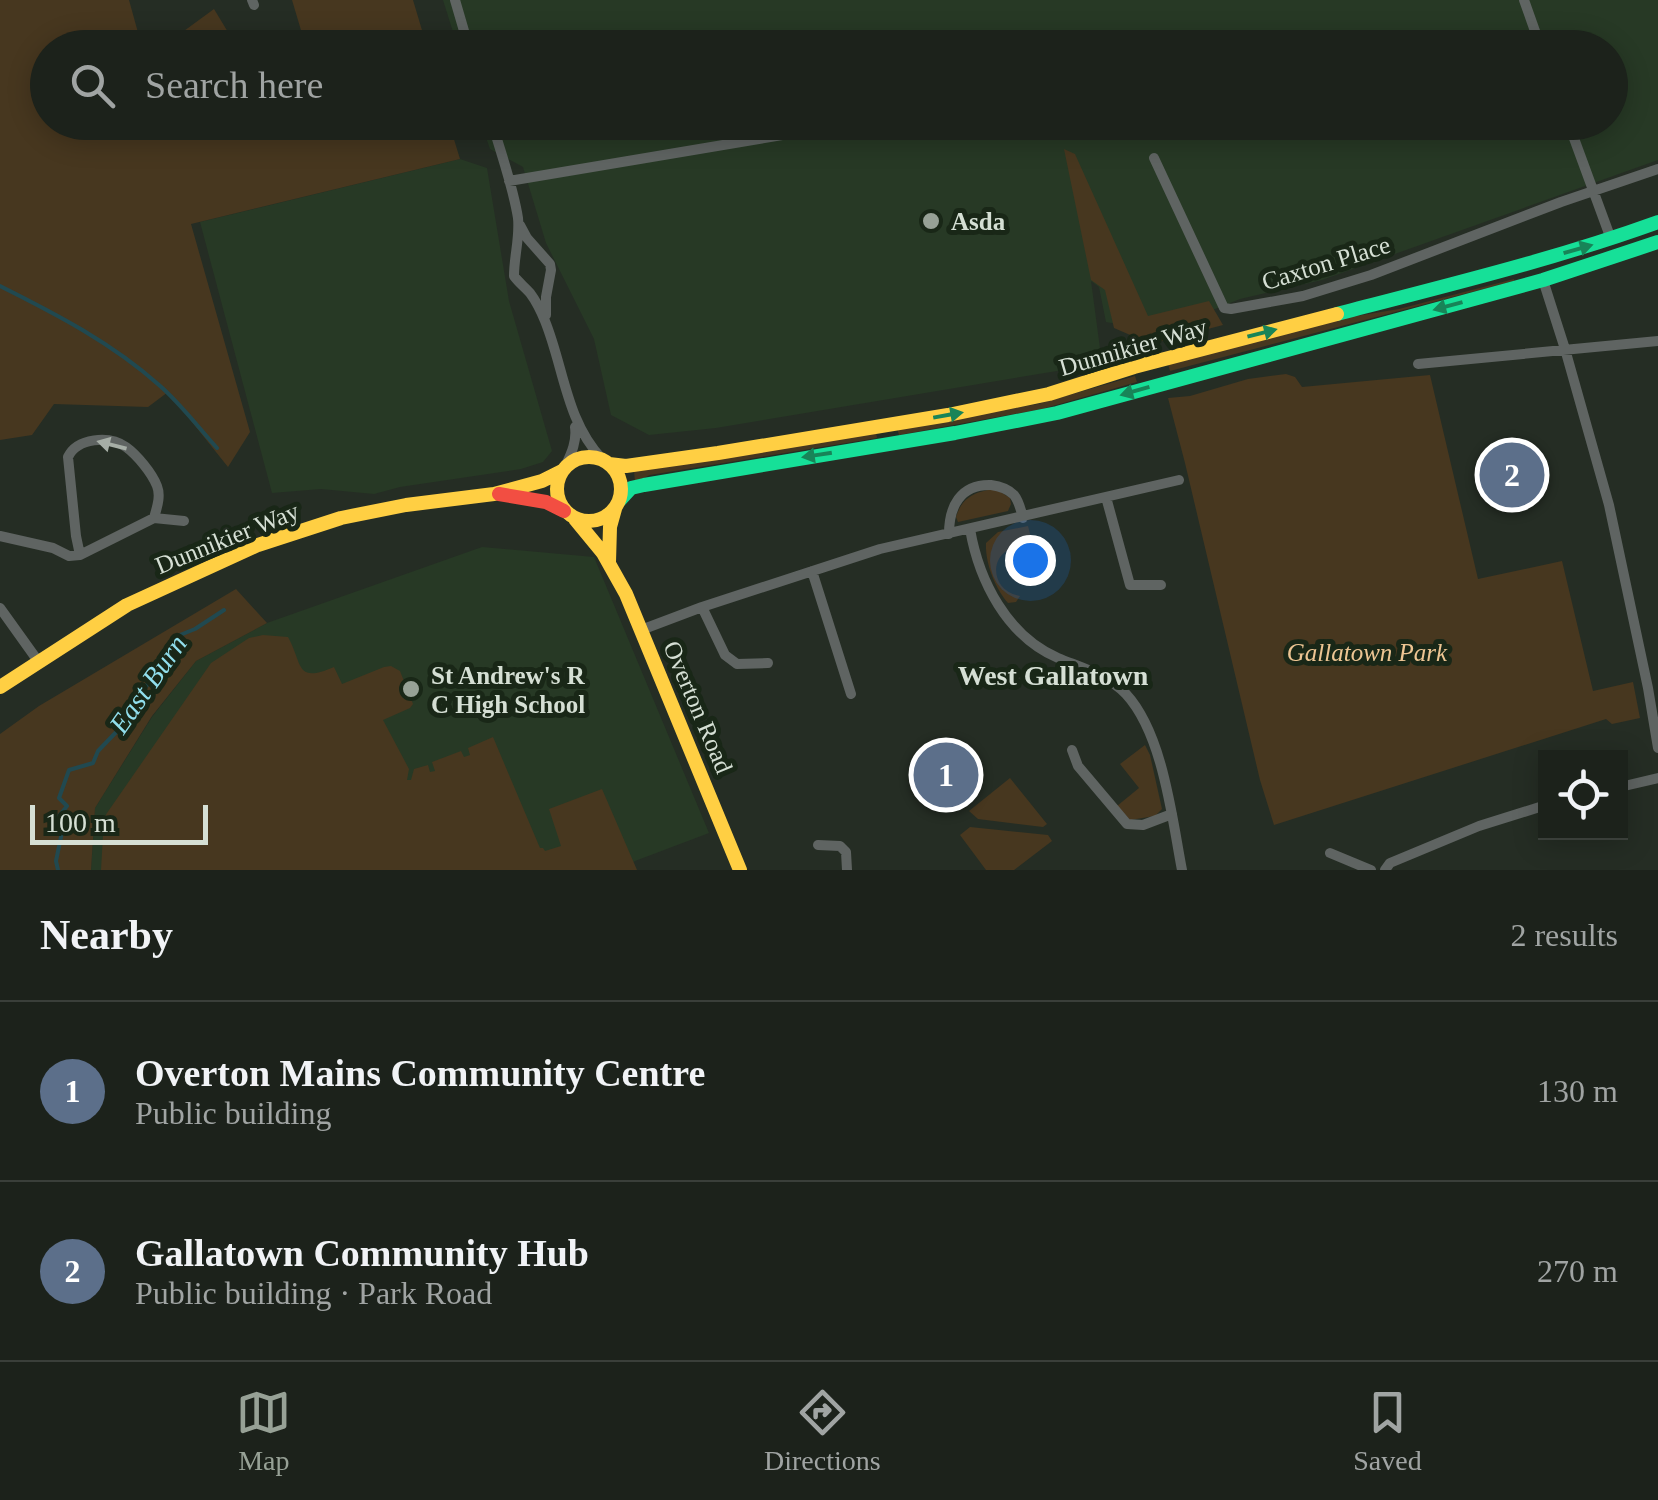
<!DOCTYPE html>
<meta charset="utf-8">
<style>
body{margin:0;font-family:"Times New Roman",serif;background:#292f28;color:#f1f3f6}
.controls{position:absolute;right:30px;bottom:30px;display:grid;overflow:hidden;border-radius:0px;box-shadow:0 5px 25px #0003}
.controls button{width:90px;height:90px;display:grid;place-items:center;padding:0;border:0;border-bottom:2px solid #3a3f3a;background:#1c221b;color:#f1f3f6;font:50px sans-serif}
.scale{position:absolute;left:30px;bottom:25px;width:178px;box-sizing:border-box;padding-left:10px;border:5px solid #d5dfd4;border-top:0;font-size:28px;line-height:35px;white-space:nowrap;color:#d5dfd4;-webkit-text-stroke:8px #192717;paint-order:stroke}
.you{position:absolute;left:1030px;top:560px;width:35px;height:35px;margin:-25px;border:8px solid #fff;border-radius:50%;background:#1a73e8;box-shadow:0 0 0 15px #1a73e833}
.badge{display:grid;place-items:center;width:65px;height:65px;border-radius:50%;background:#97a196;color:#fff;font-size:32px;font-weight:700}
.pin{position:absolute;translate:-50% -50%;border:5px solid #fff;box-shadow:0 2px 10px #0006}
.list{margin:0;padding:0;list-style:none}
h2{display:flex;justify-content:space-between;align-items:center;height:130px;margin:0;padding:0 40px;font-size:42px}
h2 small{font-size:32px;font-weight:400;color:#a0a4a3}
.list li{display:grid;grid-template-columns:65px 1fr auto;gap:30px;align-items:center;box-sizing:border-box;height:180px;padding:0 40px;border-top:2px solid #3a3f3a}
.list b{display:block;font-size:38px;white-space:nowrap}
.list p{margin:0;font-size:32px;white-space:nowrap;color:#a0a4a3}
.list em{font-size:32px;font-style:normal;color:#a0a4a3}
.icon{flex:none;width:55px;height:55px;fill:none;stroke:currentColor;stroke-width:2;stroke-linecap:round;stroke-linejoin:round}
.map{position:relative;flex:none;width:1658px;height:870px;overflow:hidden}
.search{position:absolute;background:#1c221b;box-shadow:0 5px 25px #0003;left:30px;right:30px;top:30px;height:110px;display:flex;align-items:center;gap:25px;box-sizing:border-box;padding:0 35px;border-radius:55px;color:#a0a4a3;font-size:38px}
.sheet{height:490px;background:#1c221b}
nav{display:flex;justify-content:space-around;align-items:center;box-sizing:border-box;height:140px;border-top:2px solid #3a3f3a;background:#1c221b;font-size:28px;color:#a0a4a3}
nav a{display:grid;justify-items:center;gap:5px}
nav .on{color:#97a196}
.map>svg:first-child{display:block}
</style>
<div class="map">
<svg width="1658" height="870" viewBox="0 0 1658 870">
<rect width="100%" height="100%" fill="#252d24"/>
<path fill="#273925" d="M 443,0 L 1658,0 L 1658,160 L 1322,280 L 1240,299 L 1205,313 L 1140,328 L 1106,322 L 1099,287 L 1091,281 L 1101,356 L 1068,360 L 1069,369 L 716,428 L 649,435 L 611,415 L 594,339 L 546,243 L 523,167 L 490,149 L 481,123 L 1610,122 L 1610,48 L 458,48 Z
M 460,159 L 487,168 L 509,301 L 552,451 L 543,462 L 521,469 L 400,487 L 374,494 L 321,489 L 272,493 L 200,222 Z
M 482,547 L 594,557 L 709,833 L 635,861 L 620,870 L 91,870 L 95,808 L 152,717 L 196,661 L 267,623 Z"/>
<path fill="#47371f" d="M 0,0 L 129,0 L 142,47 L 48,48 L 48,122 L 449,123 L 460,159 L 191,224 L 250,432 L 228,467 L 168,392 L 148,407 L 54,404 L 32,435 L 0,440 Z
M 292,0 L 413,0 L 427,47 L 306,47 Z
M 214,9 L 237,47 L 162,47 Z
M 1064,149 L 1075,154 L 1148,316 L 1209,301 L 1223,325 L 1151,344 L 1114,328 L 1105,290 L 1091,280 Z
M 1514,279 L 1514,281 L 1170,371 L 1168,364 L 1344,318 L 1399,309 Z
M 1286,374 L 1295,377 L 1302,387 L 1430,375 L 1478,579 L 1562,561 L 1593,691 L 1633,682 L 1640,718 L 1612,724 L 1606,719 L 1274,825 L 1260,780 L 1185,463 L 1168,398 L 1190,396 L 1248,379 Z
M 1135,376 L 1137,382 L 1042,409 L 899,435 L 897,428 L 1038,404 Z
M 876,432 L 877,438 L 650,475 L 635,482 L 634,471 Z
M 996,489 L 1010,498 L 1011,504 L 1008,511 L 958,522 L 956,517 C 962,497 976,491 996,489 Z
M 1028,526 L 1034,549 C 990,536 983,590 1020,596 L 1016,602 L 1008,603 C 995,588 985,563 986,543 L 998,532 Z
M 236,589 L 267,623 L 196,661 L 152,716 L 95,808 L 91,870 L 0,870 L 0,734 L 39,706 Z
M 263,635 L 288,637 C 303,664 295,684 334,667 L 342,684 L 384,667 L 391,666 L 400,671 L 413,704 L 410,708 L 383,720 L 409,769 L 407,780 L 411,780 L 414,769 L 428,765 L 430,772 L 435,771 L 432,762 L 461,751 L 464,757 L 470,755 L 468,748 L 493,737 L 540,848 L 543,848 L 545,851 L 561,846 L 549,809 L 602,789 L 637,870 L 101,870 L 104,818 L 107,813 L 211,663 L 249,638 Z
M 1145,745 L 1150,755 L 1162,809 L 1155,816 L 1130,820 L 1117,806 L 1139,788 L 1120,764 Z
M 1010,778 L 1047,824 L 1043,827 L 978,819 L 969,811 Z
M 970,827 L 1048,835 L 1052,841 L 1014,870 L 986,870 L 960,835 Z"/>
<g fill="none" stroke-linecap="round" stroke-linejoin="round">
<path stroke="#214950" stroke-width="4" d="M 0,286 C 56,314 112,343 159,385 C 180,403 198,427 217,448
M 58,870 L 56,861 L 62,832 L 59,816 L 67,806 L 59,798 L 69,770 L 93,763 L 98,751 L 122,726 L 122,719 L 142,703 C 141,690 146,682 158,678 L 155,664 L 175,637 L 195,629 L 224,610"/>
<path stroke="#5f6462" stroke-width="10" d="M 252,0 L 254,5
M 455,0 L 469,48
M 1524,0 L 1541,48
M 492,122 C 501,154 513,186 518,218 C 520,238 514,256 514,276 C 519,283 524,286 530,293 C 536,301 541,311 545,321 C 564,368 566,421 602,459
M 1568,122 L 1611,239
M 1154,158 L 1224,308 L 1231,309 L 1303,296 L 1371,275 L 1561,202 L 1658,169
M 509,181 L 848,124
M 520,225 L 527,238 L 550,264 L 551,270 L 546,297 L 546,315
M 1543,280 L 1565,349 L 1609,505 L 1648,688 L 1658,748
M 1418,364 L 1658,341
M 565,467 C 571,454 577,442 575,427
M 1106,497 L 1130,585 L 1161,585
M 154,518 L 184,521
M 970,529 C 979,581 1007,636 1058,658 C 1082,668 1108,675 1126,694 C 1163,734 1172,818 1182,870
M 949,534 C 949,507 960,484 991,485 C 999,486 1008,489 1014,495 C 1019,501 1021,510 1023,518
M 0,536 L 53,548 L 69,556 L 80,555 L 154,518 C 157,507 161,496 157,486 C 152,473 137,455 126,447 C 109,435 77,438 68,457 L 76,536 L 80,555
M 812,571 L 851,694
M 702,607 L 725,655 L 737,664 L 768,663
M 0,608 L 38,661
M 641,630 L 702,607 L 880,549 L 1179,480
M 1072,750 L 1078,766 L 1127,824 L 1143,825 L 1172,814
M 1620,787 L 1658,778
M 818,845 L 840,846 L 846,852 L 847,870
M 1330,853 L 1371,870
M 1385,870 L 1390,863 L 1479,826 L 1546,805"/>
<path stroke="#16e098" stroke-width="14" d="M 1337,314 C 1444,286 1553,260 1658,222
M 620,500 L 631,488 L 644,485 L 955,433 L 1057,413 L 1543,280 L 1658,242"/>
<path stroke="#ffcf43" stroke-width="14" d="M557 489a32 32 0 1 1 64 0a32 32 0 1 1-64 0Z
M 609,464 L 626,466 L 718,453 L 948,415 L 1049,394 L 1134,367 L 1337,314
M 575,519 L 603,553 L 626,594 L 740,870
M 609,562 L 610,527 L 615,509
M 0,687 L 127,605 L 258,545 L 341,518 L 406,505 L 494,494 L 542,481 L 562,471"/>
<path stroke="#f24e42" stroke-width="14" d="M 499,494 L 546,502 L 564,511"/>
</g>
<defs><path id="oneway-solid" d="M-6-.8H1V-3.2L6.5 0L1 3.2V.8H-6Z" transform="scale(2.5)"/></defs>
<g fill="#188458">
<use href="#oneway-solid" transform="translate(1578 249) rotate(-16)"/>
<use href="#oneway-solid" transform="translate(1448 306) rotate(165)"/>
<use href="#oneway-solid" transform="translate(1262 333) rotate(-14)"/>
<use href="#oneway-solid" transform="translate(1135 391) rotate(164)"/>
<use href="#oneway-solid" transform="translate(948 415) rotate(-10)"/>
<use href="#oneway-solid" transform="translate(817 455) rotate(171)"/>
</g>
<use fill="#a6aea6" href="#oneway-solid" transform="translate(112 445) rotate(-166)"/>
<g fill="#97a196" stroke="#192717" stroke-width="4">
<circle cx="931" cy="221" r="10"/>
<circle cx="411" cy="689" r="10"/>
</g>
<g text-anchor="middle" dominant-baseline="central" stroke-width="10" stroke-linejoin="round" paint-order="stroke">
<g font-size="25" font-weight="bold" fill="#d5dfd4" stroke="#192717" text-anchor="start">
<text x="951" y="221">Asda</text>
<text x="431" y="675">St Andrew's R<tspan x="431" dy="29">C High School</tspan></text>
</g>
<g font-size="25" fill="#d5dfd4" stroke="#192717">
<text transform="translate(1326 263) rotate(-17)">Caxton Place</text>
<text transform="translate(1133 347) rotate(-16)">Dunnikier Way</text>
<text transform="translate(227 538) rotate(-22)">Dunnikier Way</text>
<text transform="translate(698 707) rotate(67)">Overton Road</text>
</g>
<g font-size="25" font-style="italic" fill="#edc593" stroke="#192717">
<text x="1367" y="652">Gallatown Park</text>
</g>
<g font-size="28" font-weight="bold" fill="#d5dfd4" stroke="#192717">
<text x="1053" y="675">West Gallatown</text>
</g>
<g font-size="28" font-style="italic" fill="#91dfed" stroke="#192717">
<text transform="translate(148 684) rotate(-55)">East Burn</text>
</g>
</g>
</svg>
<div class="controls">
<button><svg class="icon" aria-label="locate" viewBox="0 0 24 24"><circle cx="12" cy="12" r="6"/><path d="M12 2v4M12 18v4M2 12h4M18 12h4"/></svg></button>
</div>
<div class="scale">100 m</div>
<div class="you"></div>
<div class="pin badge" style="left:946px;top:775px;background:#5c6f8a">1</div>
<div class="pin badge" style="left:1512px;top:475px;background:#5c6f8a">2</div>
<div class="search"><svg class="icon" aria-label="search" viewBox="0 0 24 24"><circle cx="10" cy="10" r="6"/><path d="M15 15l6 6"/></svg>Search here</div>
</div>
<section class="sheet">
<h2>Nearby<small>2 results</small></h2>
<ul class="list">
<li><span class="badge" style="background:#5c6f8a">1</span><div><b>Overton Mains Community Centre</b><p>Public building</p></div><em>130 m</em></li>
<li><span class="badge" style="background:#5c6f8a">2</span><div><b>Gallatown Community Hub</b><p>Public building · Park Road</p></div><em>270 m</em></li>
</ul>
</section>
<nav>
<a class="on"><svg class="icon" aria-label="map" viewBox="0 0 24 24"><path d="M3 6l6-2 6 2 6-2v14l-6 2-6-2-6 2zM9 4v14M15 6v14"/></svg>Map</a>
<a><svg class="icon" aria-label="directions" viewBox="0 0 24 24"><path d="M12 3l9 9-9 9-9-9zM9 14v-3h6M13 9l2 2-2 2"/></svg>Directions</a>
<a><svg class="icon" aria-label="saved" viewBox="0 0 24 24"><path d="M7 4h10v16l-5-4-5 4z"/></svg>Saved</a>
</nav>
